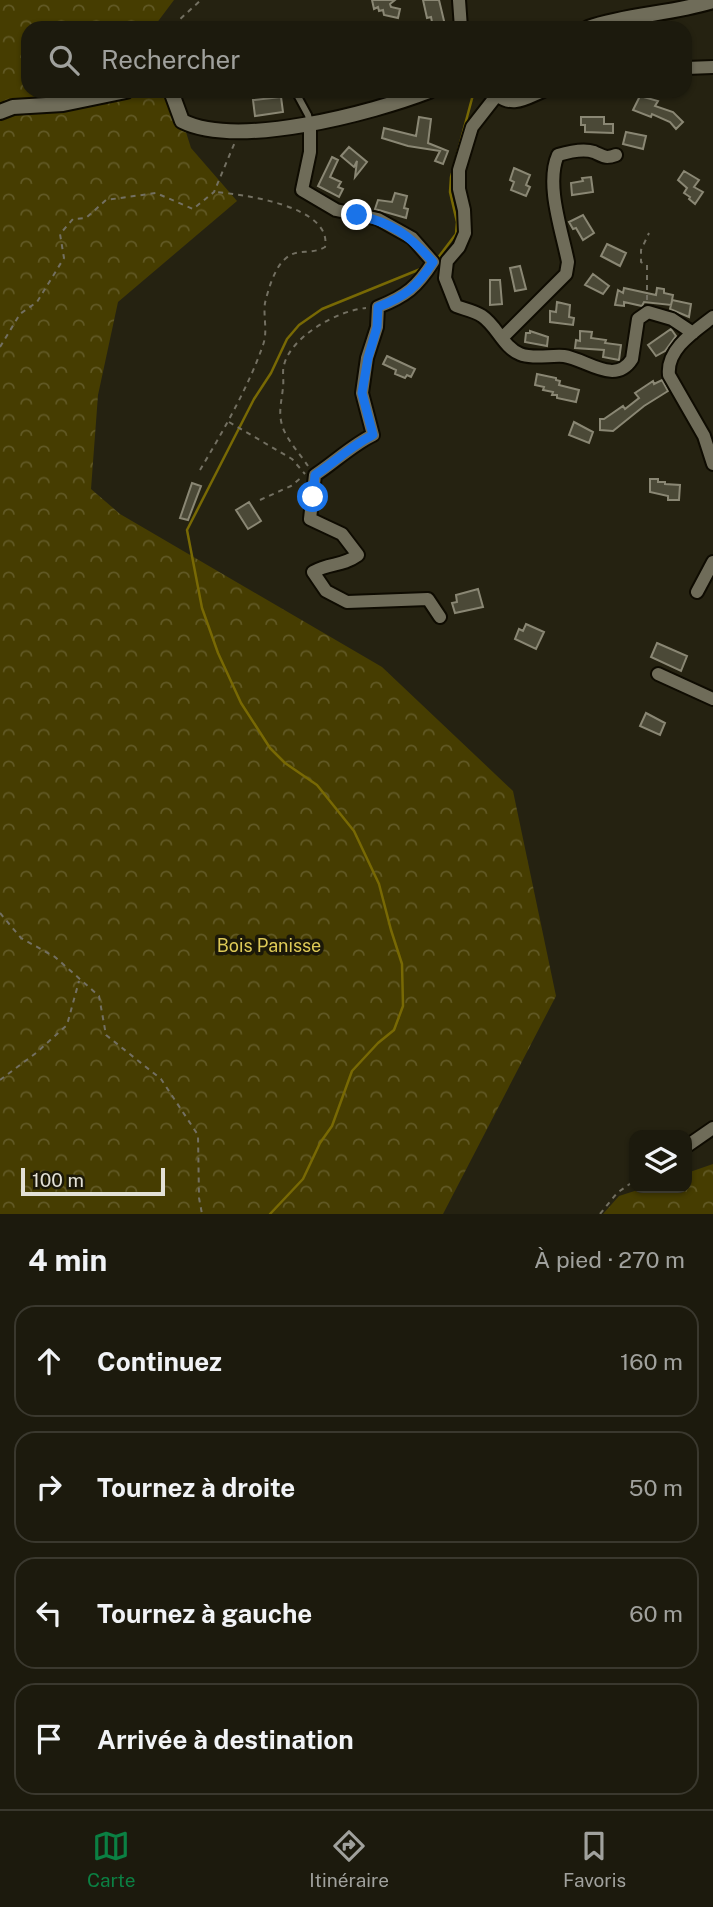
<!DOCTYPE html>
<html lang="fr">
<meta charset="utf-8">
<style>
body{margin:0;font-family:"Public Sans",sans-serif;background:#29271b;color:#f1f3f6}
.controls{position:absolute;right:21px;bottom:21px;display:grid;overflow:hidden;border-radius:14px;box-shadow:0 2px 5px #0004}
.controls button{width:63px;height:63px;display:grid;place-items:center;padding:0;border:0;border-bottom:2px solid #3a382e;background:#1c1a0d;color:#f1f3f6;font:35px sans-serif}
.scale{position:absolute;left:21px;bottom:18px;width:144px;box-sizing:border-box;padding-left:7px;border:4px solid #e3e1d6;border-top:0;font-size:19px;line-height:24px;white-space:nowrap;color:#e3e1d6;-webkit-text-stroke:5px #1b1808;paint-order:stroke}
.stop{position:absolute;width:21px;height:21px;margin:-16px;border:5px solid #1a73e8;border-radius:50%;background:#fff}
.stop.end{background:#1a73e8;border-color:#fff;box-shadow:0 2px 7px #0008}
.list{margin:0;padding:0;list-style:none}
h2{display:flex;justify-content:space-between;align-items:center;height:91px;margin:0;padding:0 28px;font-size:30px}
h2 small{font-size:23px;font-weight:400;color:#a0a19d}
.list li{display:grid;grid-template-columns:46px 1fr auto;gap:21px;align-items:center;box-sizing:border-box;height:112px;margin:0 14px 14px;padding:0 14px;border:2px solid #3a382e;border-radius:21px}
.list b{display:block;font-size:26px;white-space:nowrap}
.list em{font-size:23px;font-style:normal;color:#a0a19d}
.icon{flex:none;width:38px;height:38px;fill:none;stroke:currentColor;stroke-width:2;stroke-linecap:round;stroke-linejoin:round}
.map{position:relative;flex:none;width:713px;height:1214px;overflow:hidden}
.search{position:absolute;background:#1c1a0d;box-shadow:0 2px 5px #0004;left:21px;right:21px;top:21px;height:77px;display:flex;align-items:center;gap:18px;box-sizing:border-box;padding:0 24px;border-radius:21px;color:#a0a19d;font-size:26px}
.sheet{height:595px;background:#1c1a0d}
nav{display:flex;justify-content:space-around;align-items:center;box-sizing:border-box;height:98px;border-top:2px solid #3a382e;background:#1c1a0d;font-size:19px;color:#a0a19d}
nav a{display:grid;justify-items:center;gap:4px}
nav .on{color:#0b8043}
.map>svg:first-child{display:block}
</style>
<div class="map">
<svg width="713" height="1214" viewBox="0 0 713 1214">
<defs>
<pattern id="forest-crowns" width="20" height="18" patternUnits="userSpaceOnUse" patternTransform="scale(1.75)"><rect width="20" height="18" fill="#463d01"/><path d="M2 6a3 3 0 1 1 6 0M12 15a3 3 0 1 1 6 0" fill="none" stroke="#615925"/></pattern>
</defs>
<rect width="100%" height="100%" fill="#252211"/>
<path fill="url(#forest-crowns)" d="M 0,0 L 174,0 L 153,28 L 28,28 L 28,91 L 173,91 L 191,148 L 237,201 L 118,302 L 98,395 L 91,489 L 120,514 L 382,667 L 513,791 L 556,996 L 443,1214 L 0,1214 Z
M 713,1164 L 713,1214 L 603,1214 L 619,1196 L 644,1188 L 687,1188 L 687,1173 Z"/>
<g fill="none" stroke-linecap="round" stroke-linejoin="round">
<path stroke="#786904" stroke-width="2.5" d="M 437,259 L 456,234 L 457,222 L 450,192 L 451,177 L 474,91
M 270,1214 L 303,1179 L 320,1143 L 332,1126 L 352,1071 L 378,1043 L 394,1030 L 403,1006 L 402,964 L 391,930 L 379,884 L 354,831 L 317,785 L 285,763 L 270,748 L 241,703 L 218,653 L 202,608 L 187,530 L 254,399 L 271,373 L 287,339 L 299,325 L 322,309 L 423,268"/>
</g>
<path fill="#4b4937" stroke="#8a8774" stroke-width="2" d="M 372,0 L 395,0 L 390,4 L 391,7 L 400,9 L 398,18 L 384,15 L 383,10 L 379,11 L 378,7 L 374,9 Z
M 423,0 L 439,0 L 445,25 L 433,27 L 431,17 L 427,18 Z
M 640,96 L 658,101 L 655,106 L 673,112 L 683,122 L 676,129 L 670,122 L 652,114 L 651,117 L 633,110 Z
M 281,97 L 283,112 L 255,116 L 253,100 Z
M 419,117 L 431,119 L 428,143 L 448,151 L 443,164 L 435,161 L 440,151 L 408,146 L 382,138 L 384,128 L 416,136 Z
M 581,117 L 604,117 L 604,124 L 613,124 L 613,133 L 585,132 L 585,125 L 581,125 Z
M 626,132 L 646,136 L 643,149 L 623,144 Z
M 349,147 L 367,162 L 355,177 L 357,161 L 354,167 L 341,156 Z
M 332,157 L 338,160 L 330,177 L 341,182 L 338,187 L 343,189 L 339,197 L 318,186 Z
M 514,168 L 530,175 L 526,185 L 530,187 L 526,196 L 511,190 L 514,182 L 510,180 Z
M 684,171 L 699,180 L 694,187 L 703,192 L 695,204 L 689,199 L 690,197 L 684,193 L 687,188 L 678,180 Z
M 591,177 L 593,192 L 572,195 L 571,183 L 583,181 L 582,178 Z
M 395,193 L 407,196 L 404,208 L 408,209 L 406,218 L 375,209 L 378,200 L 392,202 Z
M 583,215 L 594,233 L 583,240 L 576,228 L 573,229 L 569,222 Z
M 607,244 L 626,253 L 620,266 L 601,256 Z
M 520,266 L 526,289 L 515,291 L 510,268 Z
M 593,274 L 609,286 L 603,294 L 585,285 Z
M 490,280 L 500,280 L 502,304 L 490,305 Z
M 624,288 L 656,295 L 657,288 L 664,289 L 664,293 L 673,295 L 672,300 L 691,304 L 689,317 L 670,309 L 672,301 L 671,305 L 644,302 L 642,306 L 624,302 L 624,306 L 615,305 L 618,290 L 623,293 Z
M 557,302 L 570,305 L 569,317 L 574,318 L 573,325 L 550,322 L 550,311 L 556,312 Z
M 671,329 L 676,336 L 665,351 L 656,356 L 648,345 Z
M 530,331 L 548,337 L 547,346 L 525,342 L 526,333 L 530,333 Z
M 580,331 L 592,332 L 591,338 L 606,340 L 605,343 L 621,345 L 619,360 L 603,357 L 604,350 L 575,348 L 576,340 L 580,341 Z
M 387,356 L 415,369 L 411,377 L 407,375 L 405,378 L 395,374 L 396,370 L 383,364 Z
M 537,374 L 556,378 L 556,380 L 560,381 L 559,385 L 579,390 L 576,402 L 557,398 L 557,395 L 552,395 L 553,392 L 543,390 L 544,387 L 535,385 Z
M 662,380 L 668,391 L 644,406 L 613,431 L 600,430 L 600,419 L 604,419 L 623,406 L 625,409 L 639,398 L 635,393 L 653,381 L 654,384 Z
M 574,422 L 593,432 L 589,443 L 569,435 Z
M 650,479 L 658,479 L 658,482 L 665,482 L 665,484 L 680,485 L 679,500 L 668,500 L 668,496 L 650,492 Z
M 192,483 L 201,486 L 188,520 L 180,518 Z
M 249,502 L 261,521 L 248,529 L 236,510 Z
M 478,589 L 483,607 L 455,613 L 452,603 L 457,602 L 456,595 Z
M 526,624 L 544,632 L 536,649 L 515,639 L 519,629 L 523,631 Z
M 657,643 L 687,656 L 681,671 L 651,657 Z
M 646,713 L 665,723 L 660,735 L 640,726 Z"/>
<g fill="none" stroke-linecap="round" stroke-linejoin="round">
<g stroke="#0e0b01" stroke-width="10">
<path id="service" d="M 295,91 L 308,115 L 310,123"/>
</g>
<g stroke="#0e0b01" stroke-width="16">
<path id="minor" d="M 459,0 L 461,28
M 686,68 L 713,67
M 499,91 L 497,95 C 513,108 526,98 543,91
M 497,95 L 472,127 L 459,170 L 459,189 L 464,210 L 465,233 L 459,247 L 447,261 L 445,278 L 456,306 C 464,309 475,311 482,316 C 497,326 503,347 520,354 C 532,359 550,355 564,356 C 586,359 615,386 632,359 L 638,319 L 648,312 L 672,319 L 693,333
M 310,123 L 310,152 L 302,190 L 336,210 L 378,219 L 412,238 L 433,262 C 417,287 406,296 378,307 L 377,327 L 367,358 L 362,393 L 373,435 C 352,445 335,462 315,475 L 310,519 L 342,534 L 358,555 C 341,567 331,562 313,572 L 326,591 L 347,602 L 428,599 L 440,617
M 713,317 C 695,331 666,349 669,375 L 704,436 L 713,464
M 502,338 L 566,274 L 568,262 C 562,231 545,184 558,155 C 568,152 583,148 594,152 C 603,156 605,159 616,155
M 697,592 L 713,562
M 658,674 L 713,699
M 687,1146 L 713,1128"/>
</g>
<g stroke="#0e0b01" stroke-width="18">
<path id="tertiary" d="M 588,28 C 629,14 672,14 713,1
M 171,91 L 182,121 C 238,149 372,113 429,91
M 0,112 L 13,107 L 63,104 L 126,91"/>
</g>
<path stroke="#737062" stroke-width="2" stroke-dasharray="5 5" stroke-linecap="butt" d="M 179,28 L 179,20 L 201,0
M 647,300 L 647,265 L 641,262 L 641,250 L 649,233
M 0,347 L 20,314 L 37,302 L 64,258 L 60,234 L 73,219 L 86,218 L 106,200 L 156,193 L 193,209 L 214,192 L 235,142
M 229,422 L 292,459 L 305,474
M 308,466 C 300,454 286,439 282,425 C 278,411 282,400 283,387 C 284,380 282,371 284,365 C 291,336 339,310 366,308
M 200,470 C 222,433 249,386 263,345 C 268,332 263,316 265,303 C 268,290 275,267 285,259 C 298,247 309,256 325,247 C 333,206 242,194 214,192
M 260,500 L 291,486 L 302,477
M 0,913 L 21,938 L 55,957 L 99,996 L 106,1035 L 161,1079 L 198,1135 L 199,1198 L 202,1214
M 0,1080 L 36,1053 L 67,1025 L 79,981
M 600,1214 L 617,1193 L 634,1181"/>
<use href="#service" stroke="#6f6c59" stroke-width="6"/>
<use href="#minor" stroke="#6f6c59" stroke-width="12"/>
<use href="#tertiary" stroke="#6f6c59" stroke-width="14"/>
</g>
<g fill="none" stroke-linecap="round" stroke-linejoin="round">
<path stroke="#1a73e8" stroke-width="9" d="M 313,497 L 315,475 C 335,462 352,445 373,435 L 362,393 L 368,358 L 377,327 L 378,307 C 406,296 417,287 433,262 C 409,235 393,223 357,215"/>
</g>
<g text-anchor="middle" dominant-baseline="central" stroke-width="7" stroke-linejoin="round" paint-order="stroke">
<g font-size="18" fill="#deca57" stroke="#1b1808">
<text x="269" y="945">Bois Panisse</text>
</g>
</g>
</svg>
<div class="controls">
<button><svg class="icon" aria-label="layers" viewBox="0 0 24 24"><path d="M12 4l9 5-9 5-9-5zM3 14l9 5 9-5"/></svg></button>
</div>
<div class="scale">100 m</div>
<div class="stop" style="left:313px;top:497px"></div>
<div class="stop end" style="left:357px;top:215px"></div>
<div class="search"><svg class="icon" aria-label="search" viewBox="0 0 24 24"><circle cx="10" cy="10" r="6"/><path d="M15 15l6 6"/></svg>Rechercher</div>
</div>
<section class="sheet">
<h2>4 min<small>À pied · 270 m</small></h2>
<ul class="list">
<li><svg class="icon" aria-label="ahead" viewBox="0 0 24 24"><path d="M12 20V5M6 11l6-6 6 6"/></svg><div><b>Continuez</b></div><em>160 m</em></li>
<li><svg class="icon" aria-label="right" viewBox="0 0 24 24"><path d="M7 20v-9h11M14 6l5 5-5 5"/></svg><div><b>Tournez à droite</b></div><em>50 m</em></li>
<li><svg class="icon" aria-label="left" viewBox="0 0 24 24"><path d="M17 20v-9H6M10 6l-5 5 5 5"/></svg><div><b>Tournez à gauche</b></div><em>60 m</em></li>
<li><svg class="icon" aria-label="arrive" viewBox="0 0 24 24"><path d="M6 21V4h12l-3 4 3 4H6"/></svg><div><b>Arrivée à destination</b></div></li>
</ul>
</section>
<nav>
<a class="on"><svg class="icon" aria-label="map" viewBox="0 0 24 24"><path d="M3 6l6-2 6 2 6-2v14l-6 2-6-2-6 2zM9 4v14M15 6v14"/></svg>Carte</a>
<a><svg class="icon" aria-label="directions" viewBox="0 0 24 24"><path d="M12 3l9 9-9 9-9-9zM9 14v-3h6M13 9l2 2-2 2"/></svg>Itinéraire</a>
<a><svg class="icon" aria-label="saved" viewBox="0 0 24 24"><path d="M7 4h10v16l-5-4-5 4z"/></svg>Favoris</a>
</nav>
